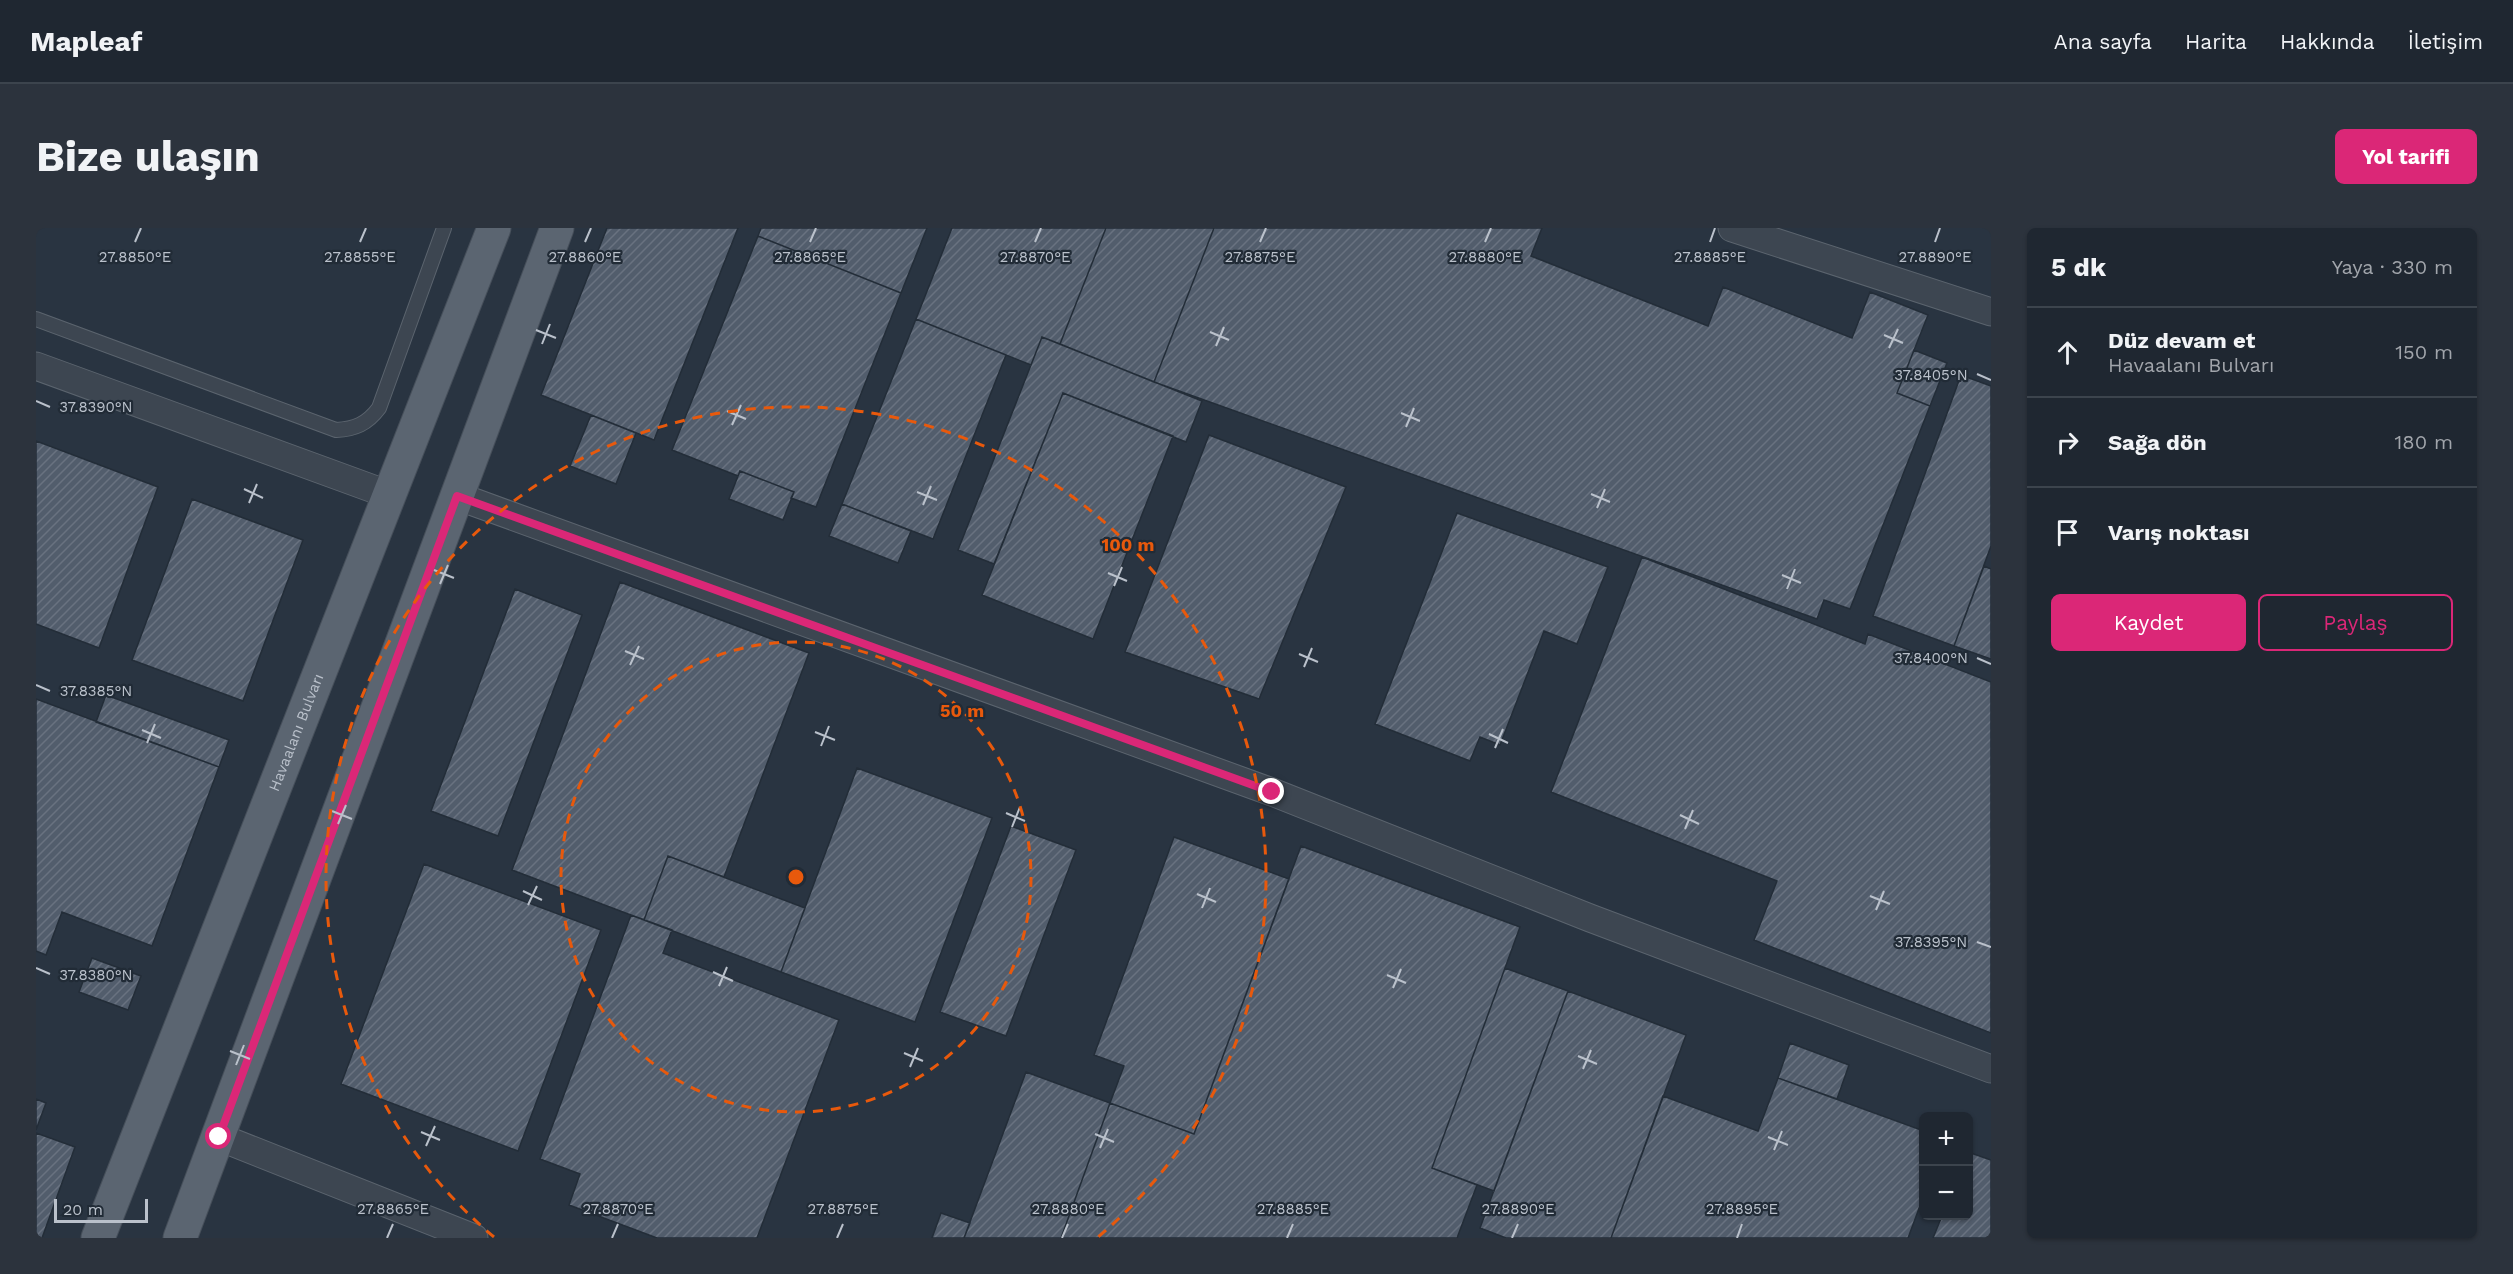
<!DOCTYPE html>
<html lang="tr">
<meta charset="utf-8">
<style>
body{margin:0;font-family:"Work Sans",sans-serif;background:#2c333d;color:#f1f3f6}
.controls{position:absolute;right:18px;bottom:18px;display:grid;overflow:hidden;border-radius:9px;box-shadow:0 2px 4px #0004}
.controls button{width:54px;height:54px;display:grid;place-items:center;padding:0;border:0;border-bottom:2px solid #3c444d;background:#1f2731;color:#f1f3f6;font:30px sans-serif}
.scale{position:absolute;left:18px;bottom:15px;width:94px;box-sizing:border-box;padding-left:6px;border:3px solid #bac1cb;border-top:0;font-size:16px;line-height:21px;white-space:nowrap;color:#bac1cb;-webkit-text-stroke:4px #212b36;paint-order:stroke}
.stop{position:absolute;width:18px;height:18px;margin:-14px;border:4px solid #db2777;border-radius:50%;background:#fff}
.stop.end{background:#db2777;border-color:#fff;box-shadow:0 2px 6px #0008}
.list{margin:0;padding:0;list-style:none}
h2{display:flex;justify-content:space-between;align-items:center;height:78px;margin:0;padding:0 24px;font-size:26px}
h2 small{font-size:20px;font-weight:400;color:#a1a5ab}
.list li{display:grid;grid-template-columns:39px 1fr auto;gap:18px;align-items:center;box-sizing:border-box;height:90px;padding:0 24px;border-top:2px solid #3c444d}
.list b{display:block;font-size:22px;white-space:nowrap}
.list p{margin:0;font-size:20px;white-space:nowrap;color:#a1a5ab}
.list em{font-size:20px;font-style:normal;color:#a1a5ab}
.actions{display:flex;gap:12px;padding:18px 24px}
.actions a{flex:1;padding:14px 0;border:2px solid #db2777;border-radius:9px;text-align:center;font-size:21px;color:#db2777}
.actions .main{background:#db2777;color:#fff}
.icon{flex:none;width:33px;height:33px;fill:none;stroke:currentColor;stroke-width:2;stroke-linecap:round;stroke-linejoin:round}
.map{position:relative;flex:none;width:1955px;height:1010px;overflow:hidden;border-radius:9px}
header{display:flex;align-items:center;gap:36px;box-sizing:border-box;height:84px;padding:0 30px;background:#1f2731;border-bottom:2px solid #3c444d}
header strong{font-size:28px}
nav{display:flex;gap:33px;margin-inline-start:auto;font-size:21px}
.intro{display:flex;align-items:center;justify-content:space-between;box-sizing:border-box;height:144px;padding:0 36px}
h1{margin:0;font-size:42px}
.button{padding:15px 27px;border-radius:9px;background:#db2777;color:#fff;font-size:21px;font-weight:700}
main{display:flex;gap:36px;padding:0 36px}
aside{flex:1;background:#1f2731;border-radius:9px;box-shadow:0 2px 4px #0004}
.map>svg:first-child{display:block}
</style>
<header>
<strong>Mapleaf</strong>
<nav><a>Ana sayfa</a><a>Harita</a><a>Hakkında</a><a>İletişim</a></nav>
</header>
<div class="intro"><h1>Bize ulaşın</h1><a class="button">Yol tarifi</a></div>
<main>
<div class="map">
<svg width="1955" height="1010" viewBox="0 0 1955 1010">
<defs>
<pattern id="building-hatch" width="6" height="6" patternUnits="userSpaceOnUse" patternTransform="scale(1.5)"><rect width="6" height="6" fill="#525d6c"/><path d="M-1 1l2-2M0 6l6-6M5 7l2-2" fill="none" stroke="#697280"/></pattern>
</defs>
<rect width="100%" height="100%" fill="#293441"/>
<path fill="url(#building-hatch)" stroke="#232d38" stroke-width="1.5" d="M 571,0 L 702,0 L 618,212 L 505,167 Z
M 725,0 L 891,0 L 865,65 L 722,8 Z
M 916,0 L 1070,0 L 1024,116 L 1006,109 L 995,137 L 880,91 Z
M 1070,0 L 1178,0 L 1118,154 L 1024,116 Z
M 1178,0 L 1506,0 L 1495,28 L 1672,98 L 1687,59 L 1816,110 L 1834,64 L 1892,87 L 1861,165 L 1894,178 L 1814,381 L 1788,372 L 1781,391 L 1118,154 Z
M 722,8 L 865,65 L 780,279 L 755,270 L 758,264 L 704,243 L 702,248 L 636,222 Z
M 880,91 L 970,127 L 897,311 L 806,276 Z
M 1006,109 L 1166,173 L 1150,214 L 1027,165 L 958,336 L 922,322 Z
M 1878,122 L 1911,135 L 1894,178 L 1861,165 Z
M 1925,147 L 1955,158 L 1955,318 L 1918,418 L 1837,388 Z
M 1027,165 L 1137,208 L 1057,411 L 946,367 Z
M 555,187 L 600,205 L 580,256 L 534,238 Z
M 1173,207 L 1310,259 L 1223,471 L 1089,424 Z
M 0,213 L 122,259 L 63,420 L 0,396 Z
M 704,243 L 758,264 L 747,292 L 693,271 Z
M 156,271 L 267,312 L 207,473 L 96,432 Z
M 806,276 L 875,303 L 862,335 L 793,308 Z
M 1421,285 L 1572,339 L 1541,416 L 1508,403 L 1464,517 L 1444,509 L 1434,533 L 1339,496 Z
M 1606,329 L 1829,416 L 1832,406 L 1955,454 L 1955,805 L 1718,712 L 1741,653 L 1515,564 Z
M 1948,338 L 1955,341 L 1955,431 L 1918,418 Z
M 584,354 L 773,425 L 688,649 L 632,628 L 608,692 L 476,642 Z
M 479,361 L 546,387 L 462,608 L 395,583 Z
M 70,467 L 193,512 L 183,539 L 60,494 Z
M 0,471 L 183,539 L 116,718 L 26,684 L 10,727 L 0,723 Z
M 821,540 L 956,590 L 879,794 L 745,744 Z
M 975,598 L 1040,622 L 970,808 L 904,784 Z
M 1138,609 L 1253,651 L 1158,906 L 1074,875 L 1088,838 L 1058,827 Z
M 1265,618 L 1484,699 L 1396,940 L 1441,957 L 1421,1010 L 1025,1010 L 1074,875 L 1158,906 Z
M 632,628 L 769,680 L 745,744 L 608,692 Z
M 388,636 L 565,702 L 482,923 L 305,856 Z
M 595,687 L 636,702 L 627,725 L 803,792 L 721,1010 L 621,1010 L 533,977 L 544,946 L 504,931 Z
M 56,730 L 105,748 L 92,782 L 43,764 Z
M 1469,740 L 1532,763 L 1458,963 L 1396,940 Z
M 1532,763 L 1650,807 L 1575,1010 L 1470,1010 L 1444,1000 Z
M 1754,815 L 1813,837 L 1801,871 L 1742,850 Z
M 990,844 L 1074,875 L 1025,1010 L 928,1010 Z
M 1742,850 L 1888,903 L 1888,967 L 1872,1010 L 1575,1010 L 1627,868 L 1722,903 Z
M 0,871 L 10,875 L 0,902 Z
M 0,905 L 39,919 L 6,1010 L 0,1010 Z
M 1932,924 L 1955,932 L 1955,1010 L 1897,1010 L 1906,988 L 1932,988 Z
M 905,985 L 934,995 L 928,1010 L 896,1010 Z"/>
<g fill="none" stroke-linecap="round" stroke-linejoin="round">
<g stroke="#5b646e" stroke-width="16">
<path id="service" d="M 0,91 L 300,202 C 319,201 331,196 343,180 L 408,0"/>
</g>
<g stroke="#5b646e" stroke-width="29">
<path id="minor" d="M 1696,0 L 1955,84
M 0,138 L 354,267
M 421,268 L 1236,564 L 1554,690 L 1955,841
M 183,909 L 438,1010"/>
</g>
<g stroke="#464f5a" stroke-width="35">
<g id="primary">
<path id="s1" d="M 62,1010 L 458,0"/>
<path d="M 144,1010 L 521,0"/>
</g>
</g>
<use href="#service" stroke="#3d4651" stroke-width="14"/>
<use href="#minor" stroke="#3d4651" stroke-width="27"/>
<use href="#primary" stroke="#5b6571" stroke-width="33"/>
</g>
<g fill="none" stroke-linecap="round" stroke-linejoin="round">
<path stroke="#db2777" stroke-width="8" d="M 183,909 L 421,268 L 1236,564"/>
</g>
<path fill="none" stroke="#bac1cb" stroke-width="2" d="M 99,14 L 105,0M 324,14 L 330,0M 549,14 L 555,0M 774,14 L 780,0M 999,14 L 1005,0M 1224,14 L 1230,0M 1449,14 L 1455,0M 1674,14 L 1679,0M 1899,14 L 1904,0M 500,102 L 520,110M 1174,104 L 1193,112M 1848,107 L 1867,115M 506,116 L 514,96M 1180,118 L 1188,99M 1853,120 L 1862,101M 1941,146 L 1955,152M 0,173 L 14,179M 691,183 L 710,191M 1365,185 L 1384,193M 696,197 L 705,177M 1370,199 L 1378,180M 208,261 L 227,270M 881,264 L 901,272M 1555,266 L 1574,274M 213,275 L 221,256M 887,277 L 895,258M 1561,280 L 1569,261M 398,342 L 418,350M 1072,345 L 1091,353M 1746,347 L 1765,355M 404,356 L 412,337M 1078,358 L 1086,339M 1751,361 L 1759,341M 589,423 L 608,431M 1263,426 L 1282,434M 1941,430 L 1955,436M 594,437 L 603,418M 1268,439 L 1276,420M 0,457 L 14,463M 106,502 L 125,510M 779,504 L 799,512M 1453,506 L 1472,515M 111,515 L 119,496M 785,518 L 793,498M 1459,520 L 1467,501M 296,583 L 316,591M 970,585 L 989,593M 1644,587 L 1663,596M 302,596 L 310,577M 976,599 L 984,579M 1649,601 L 1657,582M 487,663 L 506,672M 1161,666 L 1180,674M 1834,668 L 1854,676M 492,677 L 501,658M 1166,680 L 1174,660M 1840,682 L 1848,663M 1941,714 L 1955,719M 0,740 L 14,746M 677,744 L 697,753M 1351,747 L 1370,755M 683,758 L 691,739M 1357,760 L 1365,741M 194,823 L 214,831M 868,825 L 887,833M 1542,828 L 1561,836M 200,837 L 208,817M 874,839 L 882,820M 1547,841 L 1555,822M 385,904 L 404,912M 1059,906 L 1078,914M 1732,909 L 1752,917M 390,918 L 399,898M 1064,920 L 1072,901M 1738,922 L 1746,903M 351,1010 L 357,996M 576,1010 L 582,996M 801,1010 L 807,996M 1026,1010 L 1032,996M 1251,1010 L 1257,996M 1476,1010 L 1482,996M 1701,1010 L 1706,996"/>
<g fill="none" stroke="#e8590c" stroke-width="3" stroke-dasharray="10 8">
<circle cx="760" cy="649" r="235"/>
<path d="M458 1009A470 470 0 1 1 1062 1009"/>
</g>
<g text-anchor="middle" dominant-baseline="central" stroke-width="4.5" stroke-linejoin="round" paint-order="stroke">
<g font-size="15" fill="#bac1cb" stroke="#212b36">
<text stroke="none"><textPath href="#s1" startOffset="543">Havaalanı Bulvarı</textPath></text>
</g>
</g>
<g font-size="15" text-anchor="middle" fill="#bac1cb" stroke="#212b36" stroke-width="4.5" stroke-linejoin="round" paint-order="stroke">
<text x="99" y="34">27.8850°E</text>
<text x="324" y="34">27.8855°E</text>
<text x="549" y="34">27.8860°E</text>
<text x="774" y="34">27.8865°E</text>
<text x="999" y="34">27.8870°E</text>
<text x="1224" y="34">27.8875°E</text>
<text x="1449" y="34">27.8880°E</text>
<text x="1674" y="34">27.8885°E</text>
<text x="1899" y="34">27.8890°E</text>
<text x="1895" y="152">37.8405°N</text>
<text x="60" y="184">37.8390°N</text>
<text x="1895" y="435">37.8400°N</text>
<text x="60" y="468">37.8385°N</text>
<text x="1895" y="719">37.8395°N</text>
<text x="60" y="752">37.8380°N</text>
<text x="357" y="986">27.8865°E</text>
<text x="582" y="986">27.8870°E</text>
<text x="807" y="986">27.8875°E</text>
<text x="1032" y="986">27.8880°E</text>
<text x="1257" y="986">27.8885°E</text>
<text x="1482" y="986">27.8890°E</text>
<text x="1706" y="986">27.8895°E</text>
</g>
<circle cx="760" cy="649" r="9" fill="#e8590c" stroke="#212b36" stroke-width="3"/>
<g font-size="18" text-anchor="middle" font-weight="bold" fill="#e8590c" stroke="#212b36" stroke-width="4.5" stroke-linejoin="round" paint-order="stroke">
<text x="1092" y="323">100 m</text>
<text x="926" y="489">50 m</text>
</g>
</svg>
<div class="controls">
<button>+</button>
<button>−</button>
</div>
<div class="scale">20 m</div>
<div class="stop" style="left:183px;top:909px"></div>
<div class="stop end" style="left:1236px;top:564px"></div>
</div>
<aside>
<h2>5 dk<small>Yaya · 330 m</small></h2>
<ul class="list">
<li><svg class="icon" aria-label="ahead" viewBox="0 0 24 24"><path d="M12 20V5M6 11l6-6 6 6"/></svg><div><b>Düz devam et</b><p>Havaalanı Bulvarı</p></div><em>150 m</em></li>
<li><svg class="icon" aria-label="right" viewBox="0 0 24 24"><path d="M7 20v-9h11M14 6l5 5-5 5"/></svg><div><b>Sağa dön</b></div><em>180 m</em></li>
<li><svg class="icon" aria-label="arrive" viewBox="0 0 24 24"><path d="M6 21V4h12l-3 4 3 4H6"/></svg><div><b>Varış noktası</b></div></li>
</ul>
<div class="actions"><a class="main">Kaydet</a><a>Paylaş</a></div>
</aside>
</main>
